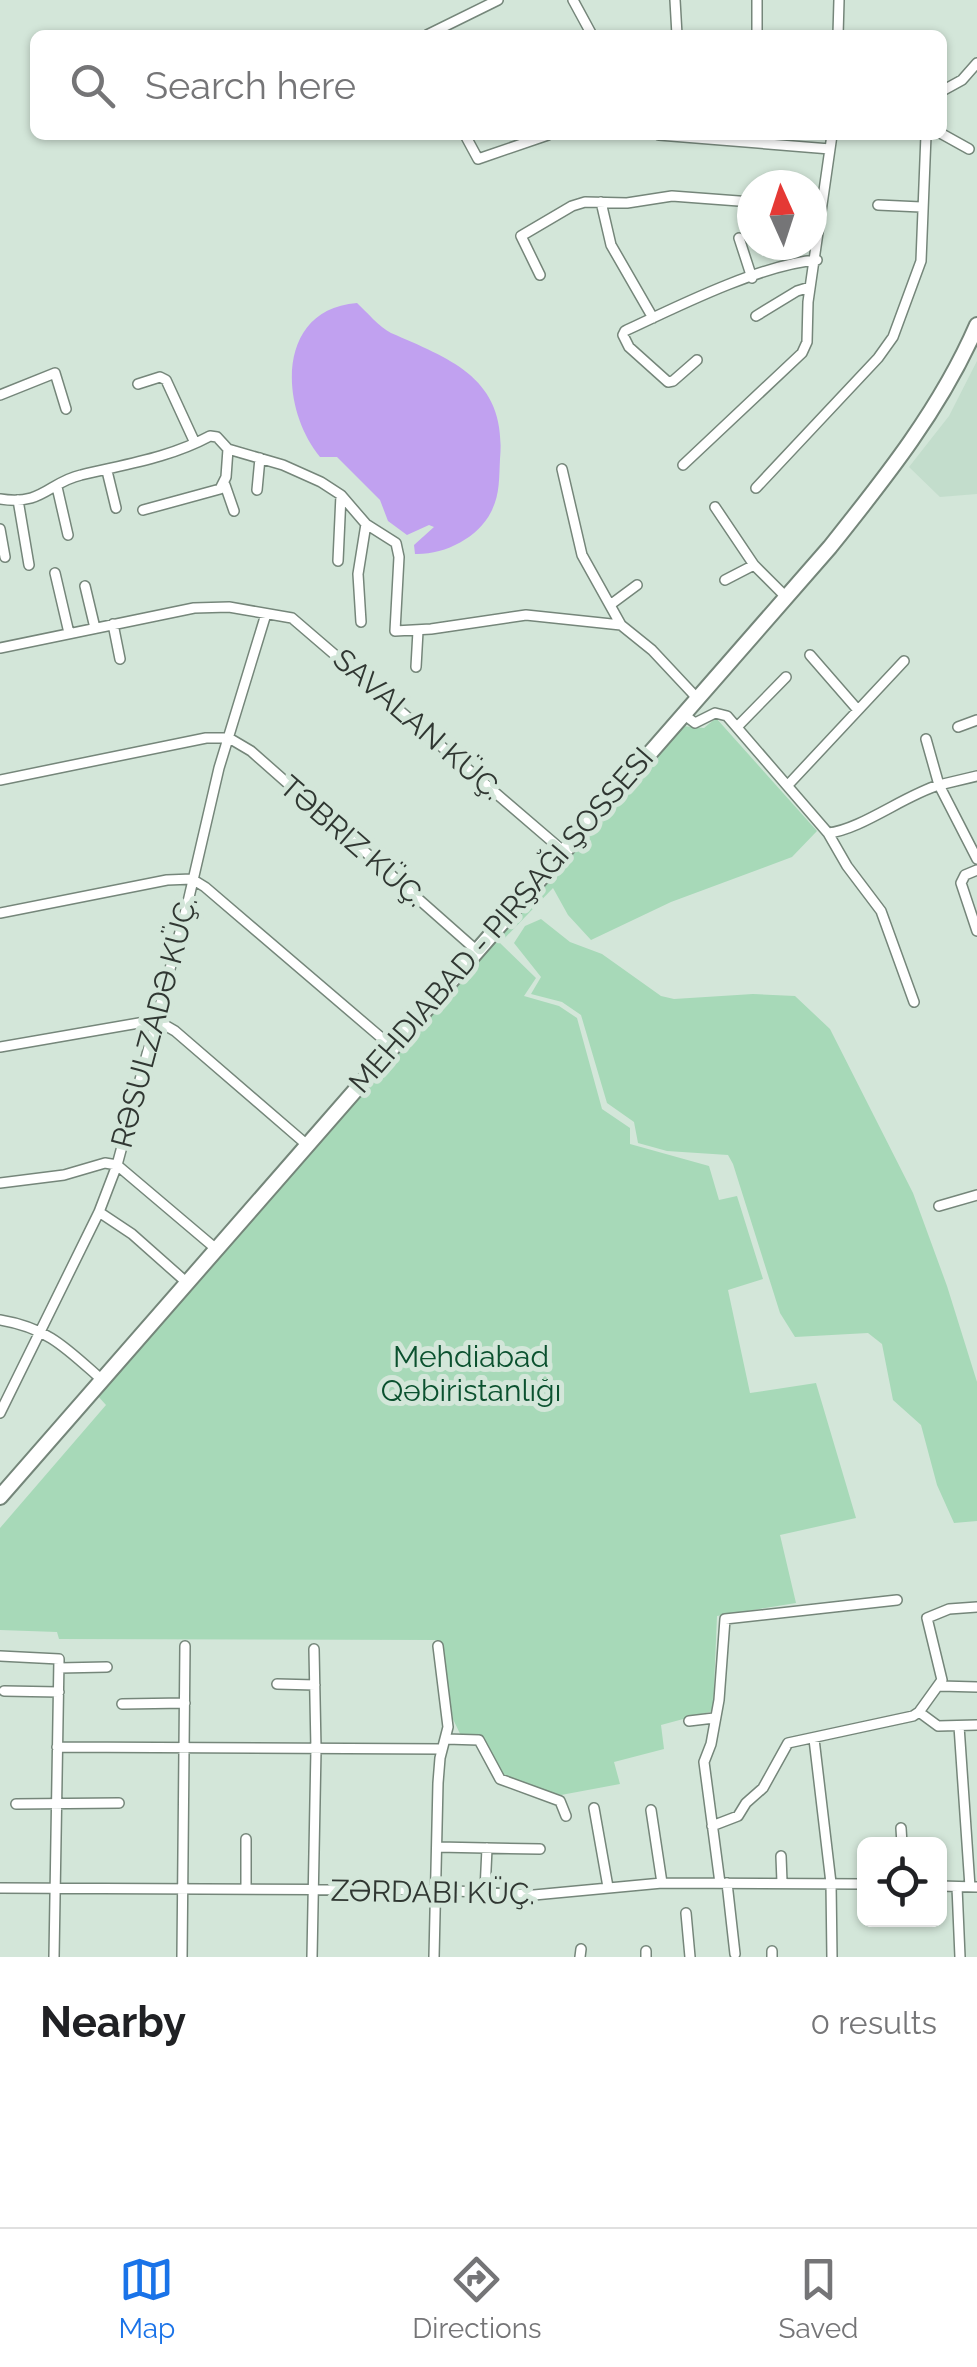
<!DOCTYPE html>
<meta charset="utf-8">
<style>
body{margin:0;font-family:Raleway,sans-serif;background:#f2f2f2;color:#202124}
.controls{position:absolute;right:30px;bottom:30px;display:grid;overflow:hidden;border-radius:15px;box-shadow:0 2px 8px #0004}
.controls button{width:90px;height:90px;display:grid;place-items:center;padding:0;border:0;border-bottom:2px solid #e0e0e0;background:#fff;color:#202124;font:50px sans-serif}
.compass{position:absolute;left:737px;top:170px;width:90px;height:90px;border-radius:50%;background:#fff;box-shadow:0 2px 8px #0004;rotate:357deg}
.list{margin:0;padding:0;list-style:none}
h2{display:flex;justify-content:space-between;align-items:center;height:130px;margin:0;padding:0 40px;font-size:42px}
h2 small{font-size:32px;font-weight:400;color:#757577}
.icon{flex:none;width:55px;height:55px;fill:none;stroke:currentColor;stroke-width:2;stroke-linecap:round;stroke-linejoin:round}
.map{position:relative;flex:none;width:977px;height:1957px;overflow:hidden}
.search{position:absolute;background:#fff;box-shadow:0 2px 8px #0004;left:30px;right:30px;top:30px;height:110px;display:flex;align-items:center;gap:25px;box-sizing:border-box;padding:0 35px;border-radius:15px;color:#757577;font-size:38px}
.sheet{height:270px;background:#fff}
nav{display:flex;justify-content:space-around;align-items:center;box-sizing:border-box;height:140px;border-top:2px solid #e0e0e0;background:#fff;font-size:28px;color:#757577}
nav a{display:grid;justify-items:center;gap:5px}
nav .on{color:#1a73e8}
.map>svg:first-child{display:block}
</style>
<div class="map">
<svg width="977" height="1957" viewBox="0 0 977 1957">
<rect width="100%" height="100%" fill="#d3e6d9"/>
<path fill="#c3ddcc" d="M 977,361 L 977,494 L 940,497 L 909,467 L 949,416 Z"/>
<path fill="#a7d9b8" d="M 716,718 L 817,831 L 792,857 L 671,902 L 591,940 L 568,915 L 553,888 L 500,943 L 536,978 L 524,996 L 559,1006 L 577,1018 L 602,1109 L 630,1128 L 630,1144 L 709,1166 L 719,1200 L 737,1196 L 763,1279 L 728,1290 L 750,1393 L 816,1383 L 856,1518 L 780,1535 L 796,1603 L 717,1616 L 713,1711 L 661,1725 L 664,1749 L 614,1762 L 620,1784 L 561,1795 L 505,1778 L 481,1735 L 462,1738 L 453,1719 L 440,1640 L 59,1639 L 57,1632 L 0,1630 L 0,1528 L 106,1405 L 97,1395 L 682,726 L 704,728 Z
M 541,919 L 570,942 L 602,954 L 661,996 L 674,999 L 753,994 L 795,996 L 830,1029 L 913,1193 L 947,1286 L 977,1382 L 977,1521 L 954,1523 L 937,1485 L 921,1425 L 893,1400 L 882,1344 L 868,1333 L 795,1337 L 780,1313 L 733,1164 L 728,1155 L 667,1151 L 638,1143 L 634,1122 L 607,1103 L 581,1015 L 562,1002 L 531,994 L 541,977 L 514,943 L 525,926 Z"/>
<path fill="#c1a1f0" d="M 357,303 C 367,312 379,327 391,333 C 453,360 507,379 500,459 C 499,478 500,495 491,512 C 478,538 444,555 415,554 L 414,545 L 434,527 L 429,525 L 407,535 L 388,521 L 380,500 L 337,457 L 320,457 C 279,407 276,309 357,303 Z"/>
<g fill="none" stroke-linecap="round" stroke-linejoin="round">
<g stroke="#75867a" stroke-width="12">
<path id="street" d="M 573,0 L 592,35
M 675,0 L 677,35
M 427,35 L 498,0
M 757,35 L 757,0
M 838,35 L 839,0
M 942,91 L 962,80 L 977,63
M 942,134 L 969,149
M 465,135 L 478,159 L 548,135
M 659,135 L 830,149
M 601,202 L 611,245 L 653,318
M 878,205 L 921,207
M 739,238 L 752,278
M 540,275 L 521,236 L 572,206 L 585,202 L 627,203 L 672,196 L 752,202
M 756,316 L 797,291 L 810,287
M 697,360 L 673,381 L 668,382 L 629,347 L 623,335 L 625,331 C 676,307 762,264 817,260
M 138,384 L 160,377 L 166,380 L 195,443
M 0,395 L 55,373 L 66,409
M 228,449 L 283,465 L 321,482 L 341,495 L 366,524 L 396,543 L 399,557 L 395,631 L 431,629 L 526,615 L 621,625 L 652,650 L 696,697
M 683,465 L 802,353 L 807,342 L 808,302 L 832,135
M 562,469 L 582,555 L 621,625
M 107,471 L 116,508
M 225,485 L 234,511
M 57,487 L 68,535
M 756,488 L 878,358 L 893,337 L 921,261 L 926,135
M 257,490 L 260,458
M 0,499 C 43,506 49,482 81,475 C 126,464 169,458 210,436 L 217,437 L 228,449
M 18,500 L 29,565
M 715,507 L 754,565 L 786,597
M 143,510 L 220,489 L 226,477 L 228,449
M 0,529 L 5,557
M 338,561 L 341,495
M 55,573 L 69,633
M 725,580 L 754,565
M 85,586 L 95,628
M 610,605 L 637,585
M 361,622 L 358,574 L 366,524
M 113,624 L 120,659
M 0,648 L 194,608 L 229,607 L 292,618 L 562,850
M 810,655 L 857,709
M 416,667 L 418,631
M 682,713 L 695,723 L 715,713 L 727,716 L 828,833 C 860,830 905,795 939,785 L 977,859
M 738,726 L 786,677
M 958,727 L 977,720
M 926,739 L 939,785 L 977,776
M 0,780 L 206,738 L 229,738 L 251,751 L 475,949
M 788,785 L 904,661
M 828,833 L 847,866 L 881,911 L 914,1002
M 977,870 L 965,875 L 961,883 L 977,931
M 0,913 L 167,880 L 192,879 L 205,887 L 391,1046
M 0,1047 L 156,1020 L 175,1031 L 306,1144
M 0,1183 L 64,1175 L 105,1163 L 117,1165 L 215,1248
M 939,1206 L 977,1195
M 99,1212 L 132,1234 L 185,1281
M 0,1320 C 48,1328 66,1348 101,1379
M 0,1413 L 99,1212 L 117,1165 L 187,906 L 219,768 L 266,614
M 0,1656 L 59,1659 L 54,1957
M 59,1668 L 107,1667
M 277,1684 L 315,1685
M 940,1686 L 977,1687
M 4,1691 L 59,1692
M 122,1704 L 185,1703
M 919,1712 L 938,1726 L 977,1725
M 689,1721 L 714,1718
M 959,1726 L 970,1887
M 446,1739 L 479,1740 L 500,1779 L 560,1801 L 566,1816
M 814,1739 L 831,1883 L 832,1957
M 57,1747 L 442,1749
M 16,1804 L 119,1803
M 594,1808 L 608,1887
M 651,1810 L 662,1883
M 712,1826 L 738,1816 L 746,1803 L 763,1788 L 788,1743 L 913,1716 L 919,1712 L 942,1680 L 927,1618 L 949,1609 L 977,1607
M 901,1828 L 902,1844
M 246,1839 L 246,1889
M 437,1847 L 540,1849
M 781,1856 L 782,1882
M 720,1883 L 704,1762 L 711,1744 L 719,1700 L 725,1619 L 897,1600
M 727,1883 L 735,1954
M 940,1886 L 977,1887
M 957,1887 L 960,1957
M 0,1888 L 437,1890 L 534,1895 L 662,1883 L 864,1884
M 485,1891 L 487,1848
M 686,1913 L 690,1957
M 646,1951 L 646,1957
M 772,1951 L 772,1957
M 182,1957 L 185,1646
M 312,1957 L 316,1749 L 314,1649
M 434,1957 L 438,1783 L 440,1758 L 448,1727 L 438,1646
M 580,1957 L 581,1949"/>
</g>
<g stroke="#75867a" stroke-width="18">
<path id="secondary" d="M 0,1497 L 830,547 C 886,477 941,408 977,325"/>
</g>
<use href="#street" stroke="#fff" stroke-width="9"/>
<use href="#secondary" stroke="#fff" stroke-width="14"/>
</g>
<g text-anchor="middle" dominant-baseline="central" stroke-width="10" stroke-linejoin="round" paint-order="stroke">
<g font-size="30" fill="#303732" stroke="#d3e6d9">
<text transform="translate(418 724) rotate(41)">SAVALAN KÜÇ.</text>
<text transform="translate(353 841) rotate(41)">TƏBRIZ KÜÇ.</text>
<text transform="translate(501 920) rotate(-49)">MEHDIABAD - PIRŞAĞI ŞOSSESI</text>
<text transform="translate(154 1022) rotate(-75)">RƏSULZADƏ KÜÇ.</text>
<text transform="translate(433 1892) rotate(1)">ZƏRDABI KÜÇ.</text>
</g>
<g font-size="30" fill="#0b512f" stroke="#d3e6d9">
<text x="471" y="1356">Mehdiabad<tspan x="471" dy="34">Qəbiristanlığı</tspan></text>
</g>
</g>
</svg>
<div class="controls">
<button><svg class="icon" aria-label="locate" viewBox="0 0 24 24"><circle cx="12" cy="12" r="6"/><path d="M12 2v4M12 18v4M2 12h4M18 12h4"/></svg></button>
</div>
<svg class="compass" viewBox="-18 -18 36 36"><path d="M0-13l5 13h-10z" fill="#e53935"/><path d="M0 13l5-13h-10z" fill="#757577"/></svg>
<div class="search"><svg class="icon" aria-label="search" viewBox="0 0 24 24"><circle cx="10" cy="10" r="6"/><path d="M15 15l6 6"/></svg>Search here</div>
</div>
<section class="sheet">
<h2>Nearby<small>0 results</small></h2>
<ul class="list">
</ul>
</section>
<nav>
<a class="on"><svg class="icon" aria-label="map" viewBox="0 0 24 24"><path d="M3 6l6-2 6 2 6-2v14l-6 2-6-2-6 2zM9 4v14M15 6v14"/></svg>Map</a>
<a><svg class="icon" aria-label="directions" viewBox="0 0 24 24"><path d="M12 3l9 9-9 9-9-9zM9 14v-3h6M13 9l2 2-2 2"/></svg>Directions</a>
<a><svg class="icon" aria-label="saved" viewBox="0 0 24 24"><path d="M7 4h10v16l-5-4-5 4z"/></svg>Saved</a>
</nav>
